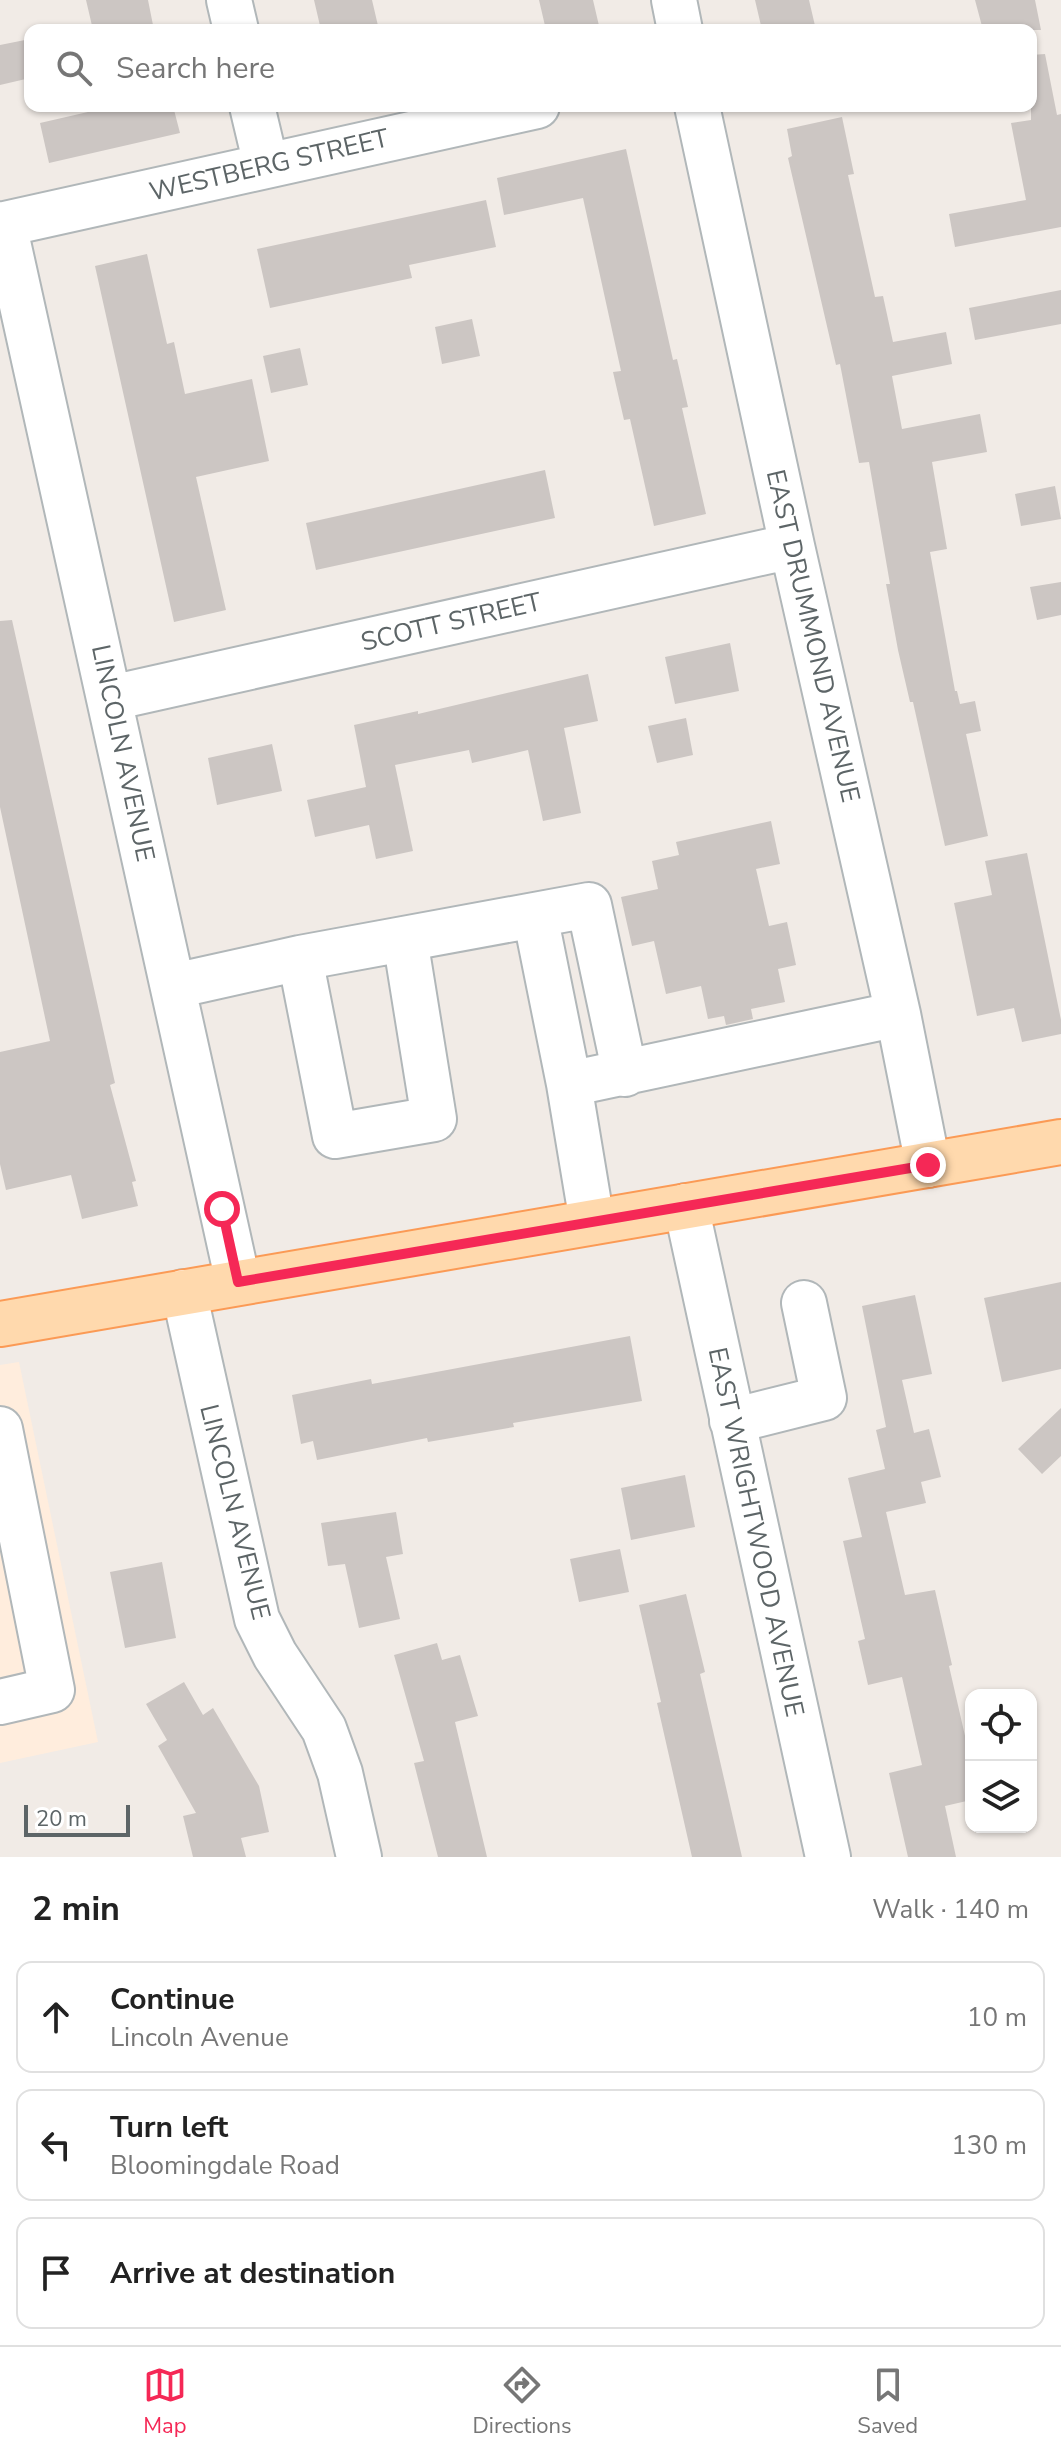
<!DOCTYPE html>
<meta charset="utf-8">
<style>
body{margin:0;font-family:"Nunito Sans",sans-serif;background:#f6f6f6;color:#222}
.controls{position:absolute;right:24px;bottom:24px;display:grid;overflow:hidden;border-radius:16px;box-shadow:0 2px 6px #0004}
.controls button{width:72px;height:72px;display:grid;place-items:center;padding:0;border:0;border-bottom:2px solid #e0e0e0;background:#fff;color:#222;font:40px sans-serif}
.scale{position:absolute;left:24px;bottom:20px;width:106px;box-sizing:border-box;padding-left:8px;border:4px solid #5d6567;border-top:0;font-size:22px;line-height:28px;white-space:nowrap;color:#5d6567;-webkit-text-stroke:6px #fff;paint-order:stroke}
.stop{position:absolute;width:24px;height:24px;margin:-18px;border:6px solid #f52856;border-radius:50%;background:#fff}
.stop.end{background:#f52856;border-color:#fff;box-shadow:0 2px 8px #0008}
.list{margin:0;padding:0;list-style:none}
h2{display:flex;justify-content:space-between;align-items:center;height:104px;margin:0;padding:0 32px;font-size:34px}
h2 small{font-size:26px;font-weight:400;color:#767676}
.list li{display:grid;grid-template-columns:52px 1fr auto;gap:24px;align-items:center;box-sizing:border-box;height:112px;margin:0 16px 16px;padding:0 16px;border:2px solid #e0e0e0;border-radius:16px}
.list b{display:block;font-size:30px;white-space:nowrap}
.list p{margin:0;font-size:26px;white-space:nowrap;color:#767676}
.list em{font-size:26px;font-style:normal;color:#767676}
.icon{flex:none;width:44px;height:44px;fill:none;stroke:currentColor;stroke-width:2;stroke-linecap:round;stroke-linejoin:round}
.map{position:relative;flex:none;width:1061px;height:1857px;overflow:hidden}
.search{position:absolute;background:#fff;box-shadow:0 2px 6px #0004;left:24px;right:24px;top:24px;height:88px;display:flex;align-items:center;gap:20px;box-sizing:border-box;padding:0 28px;border-radius:16px;color:#767676;font-size:30px}
.sheet{height:488px;background:#fff}
nav{display:flex;justify-content:space-around;align-items:center;box-sizing:border-box;height:112px;border-top:2px solid #e0e0e0;background:#fff;font-size:22px;color:#767676}
nav a{display:grid;justify-items:center;gap:4px}
nav .on{color:#f52856}
.map>svg:first-child{display:block}
</style>
<div class="map">
<svg width="1061" height="1857" viewBox="0 0 1061 1857">
<rect width="100%" height="100%" fill="#f1ebe6"/>
<path fill="#ffeddd" d="M 19,1362 L 98,1742 L 0,1763 L 0,1365 Z"/>
<path fill="#ccc6c3" d="M 86,0 L 148,0 L 154,30 L 93,30 Z
M 314,0 L 372,0 L 379,30 L 321,30 Z
M 539,0 L 593,0 L 600,30 L 546,30 Z
M 755,0 L 809,0 L 816,30 L 762,30 Z
M 975,0 L 1035,0 L 1041,30 L 983,30 Z
M 30,39 L 30,78 L 0,85 L 0,45 Z
M 1045,54 L 1057,115 L 1061,114 L 1061,227 L 955,247 L 949,214 L 1026,200 L 1011,123 L 1031,120 L 1031,55 Z
M 114,106 L 173,106 L 180,133 L 49,163 L 40,123 Z
M 842,117 L 854,174 L 848,175 L 875,297 L 883,296 L 893,342 L 946,332 L 952,364 L 892,376 L 902,429 L 980,414 L 987,452 L 932,462 L 947,549 L 930,552 L 955,691 L 957,691 L 960,704 L 975,701 L 981,731 L 966,734 L 988,836 L 945,846 L 913,702 L 910,702 L 898,650 L 886,584 L 890,584 L 869,462 L 859,463 L 840,364 L 836,365 L 788,158 L 792,156 L 787,129 Z
M 626,149 L 673,360 L 677,359 L 688,407 L 682,408 L 706,514 L 654,526 L 630,419 L 624,420 L 613,372 L 621,371 L 583,198 L 504,215 L 497,178 Z
M 486,200 L 496,247 L 409,265 L 412,278 L 270,308 L 257,249 Z
M 147,254 L 167,344 L 174,342 L 185,394 L 252,379 L 269,461 L 196,477 L 226,610 L 174,622 L 95,266 Z
M 1061,290 L 1061,324 L 975,340 L 969,308 Z
M 472,319 L 480,356 L 442,364 L 435,327 Z
M 300,348 L 308,385 L 271,393 L 263,356 Z
M 545,470 L 555,518 L 316,570 L 306,523 Z
M 1055,486 L 1061,519 L 1021,526 L 1015,494 Z
M 1061,582 L 1061,615 L 1037,620 L 1030,587 Z
M 12,620 L 115,1083 L 110,1085 L 136,1181 L 132,1182 L 138,1206 L 82,1219 L 71,1175 L 6,1190 L 0,1164 L 0,1052 L 50,1041 L 0,807 L 0,621 Z
M 730,643 L 739,691 L 675,704 L 665,657 Z
M 588,674 L 598,721 L 564,728 L 581,813 L 543,821 L 528,750 L 472,763 L 469,750 L 395,765 L 413,851 L 376,859 L 369,825 L 315,837 L 307,800 L 366,787 L 354,725 L 418,711 L 418,714 Z
M 686,718 L 693,755 L 657,763 L 648,726 Z
M 272,744 L 282,791 L 217,805 L 208,758 Z
M 771,821 L 780,864 L 756,869 L 769,926 L 787,922 L 796,965 L 778,969 L 785,1002 L 751,1009 L 753,1019 L 726,1025 L 724,1016 L 708,1019 L 701,986 L 666,994 L 654,941 L 632,946 L 621,897 L 658,889 L 652,861 L 679,855 L 676,842 Z
M 1027,853 L 1061,1020 L 1061,1034 L 1022,1042 L 1014,1008 L 977,1016 L 954,903 L 992,895 L 985,861 Z
M 1061,1282 L 1061,1369 L 1002,1382 L 984,1298 Z
M 915,1295 L 932,1374 L 902,1380 L 914,1433 L 929,1429 L 941,1477 L 921,1482 L 926,1503 L 886,1512 L 905,1595 L 935,1590 L 952,1665 L 949,1666 L 971,1762 L 971,1800 L 945,1806 L 956,1857 L 908,1857 L 889,1773 L 922,1765 L 902,1677 L 868,1685 L 858,1641 L 865,1639 L 843,1541 L 862,1537 L 848,1478 L 885,1469 L 876,1430 L 886,1427 L 862,1306 Z
M 630,1336 L 642,1401 L 513,1423 L 514,1427 L 428,1442 L 427,1438 L 317,1460 L 313,1441 L 301,1444 L 292,1395 L 371,1379 L 372,1384 Z
M 1061,1408 L 1061,1456 L 1042,1474 L 1018,1449 Z
M 685,1475 L 695,1527 L 631,1540 L 621,1488 Z
M 396,1512 L 403,1554 L 386,1557 L 400,1619 L 359,1628 L 345,1564 L 328,1566 L 321,1523 Z
M 620,1549 L 629,1592 L 579,1602 L 570,1559 Z
M 162,1562 L 176,1638 L 125,1648 L 110,1572 Z
M 686,1594 L 705,1672 L 700,1674 L 742,1857 L 692,1857 L 657,1703 L 661,1702 L 639,1605 Z
M 437,1643 L 442,1660 L 460,1655 L 478,1716 L 455,1722 L 487,1857 L 438,1857 L 414,1763 L 424,1761 L 394,1655 Z
M 184,1682 L 203,1715 L 213,1708 L 259,1786 L 269,1832 L 241,1838 L 246,1857 L 193,1857 L 183,1816 L 196,1813 L 158,1746 L 167,1740 L 146,1704 Z"/>
<g fill="none" stroke-linecap="round" stroke-linejoin="round">
<g stroke="#b1b7b9" stroke-width="48">
<path id="minor" d="M 229,0 L 236,30
M 674,0 L 680,30
M 252,106 L 266,165
M 697,106 L 792,546 L 898,1014 L 928,1165
M 4,224 L 238,1282
M 0,225 L 537,106
M 111,698 L 792,546
M 535,915 L 569,1084
M 300,958 L 335,1136 L 434,1119 L 405,939
M 174,986 L 300,958 L 589,905 L 625,1074
M 686,1206 L 828,1857
M 592,1222 L 569,1084 L 898,1014
M 184,1292 L 257,1619 L 275,1655 L 324,1729 L 340,1773 L 359,1857
M 732,1421 L 824,1398 L 804,1303
M 0,1429 L 52,1690 L 0,1702"/>
</g>
<g stroke="#fb9a55" stroke-width="48">
<path id="major" d="M 0,1324 L 1061,1142"/>
</g>
<use href="#minor" stroke="#fff" stroke-width="44"/>
<use href="#major" stroke="#ffd9ad" stroke-width="44"/>
</g>
<g fill="none" stroke-linecap="round" stroke-linejoin="round">
<path stroke="#f52856" stroke-width="10" d="M 222,1209 L 238,1282 L 928,1165"/>
</g>
<g text-anchor="middle" dominant-baseline="central" stroke-width="7" stroke-linejoin="round" paint-order="stroke">
<g font-size="26" fill="#5d6567" stroke="#fff">
<text transform="translate(269 165) rotate(-13)">WESTBERG STREET</text>
<text transform="translate(451 622) rotate(-13)">SCOTT STREET</text>
<text transform="translate(813 636) rotate(77)">EAST DRUMMOND AVENUE</text>
<text transform="translate(123 753) rotate(78)">LINCOLN AVENUE</text>
<text transform="translate(235 1512) rotate(76)">LINCOLN AVENUE</text>
<text transform="translate(756 1532) rotate(78)">EAST WRIGHTWOOD AVENUE</text>
</g>
</g>
</svg>
<div class="controls">
<button><svg class="icon" aria-label="locate" viewBox="0 0 24 24"><circle cx="12" cy="12" r="6"/><path d="M12 2v4M12 18v4M2 12h4M18 12h4"/></svg></button>
<button><svg class="icon" aria-label="layers" viewBox="0 0 24 24"><path d="M12 4l9 5-9 5-9-5zM3 14l9 5 9-5"/></svg></button>
</div>
<div class="scale">20 m</div>
<div class="stop" style="left:222px;top:1209px"></div>
<div class="stop end" style="left:928px;top:1165px"></div>
<div class="search"><svg class="icon" aria-label="search" viewBox="0 0 24 24"><circle cx="10" cy="10" r="6"/><path d="M15 15l6 6"/></svg>Search here</div>
</div>
<section class="sheet">
<h2>2 min<small>Walk · 140 m</small></h2>
<ul class="list">
<li><svg class="icon" aria-label="ahead" viewBox="0 0 24 24"><path d="M12 20V5M6 11l6-6 6 6"/></svg><div><b>Continue</b><p>Lincoln Avenue</p></div><em>10 m</em></li>
<li><svg class="icon" aria-label="left" viewBox="0 0 24 24"><path d="M17 20v-9H6M10 6l-5 5 5 5"/></svg><div><b>Turn left</b><p>Bloomingdale Road</p></div><em>130 m</em></li>
<li><svg class="icon" aria-label="arrive" viewBox="0 0 24 24"><path d="M6 21V4h12l-3 4 3 4H6"/></svg><div><b>Arrive at destination</b></div></li>
</ul>
</section>
<nav>
<a class="on"><svg class="icon" aria-label="map" viewBox="0 0 24 24"><path d="M3 6l6-2 6 2 6-2v14l-6 2-6-2-6 2zM9 4v14M15 6v14"/></svg>Map</a>
<a><svg class="icon" aria-label="directions" viewBox="0 0 24 24"><path d="M12 3l9 9-9 9-9-9zM9 14v-3h6M13 9l2 2-2 2"/></svg>Directions</a>
<a><svg class="icon" aria-label="saved" viewBox="0 0 24 24"><path d="M7 4h10v16l-5-4-5 4z"/></svg>Saved</a>
</nav>
